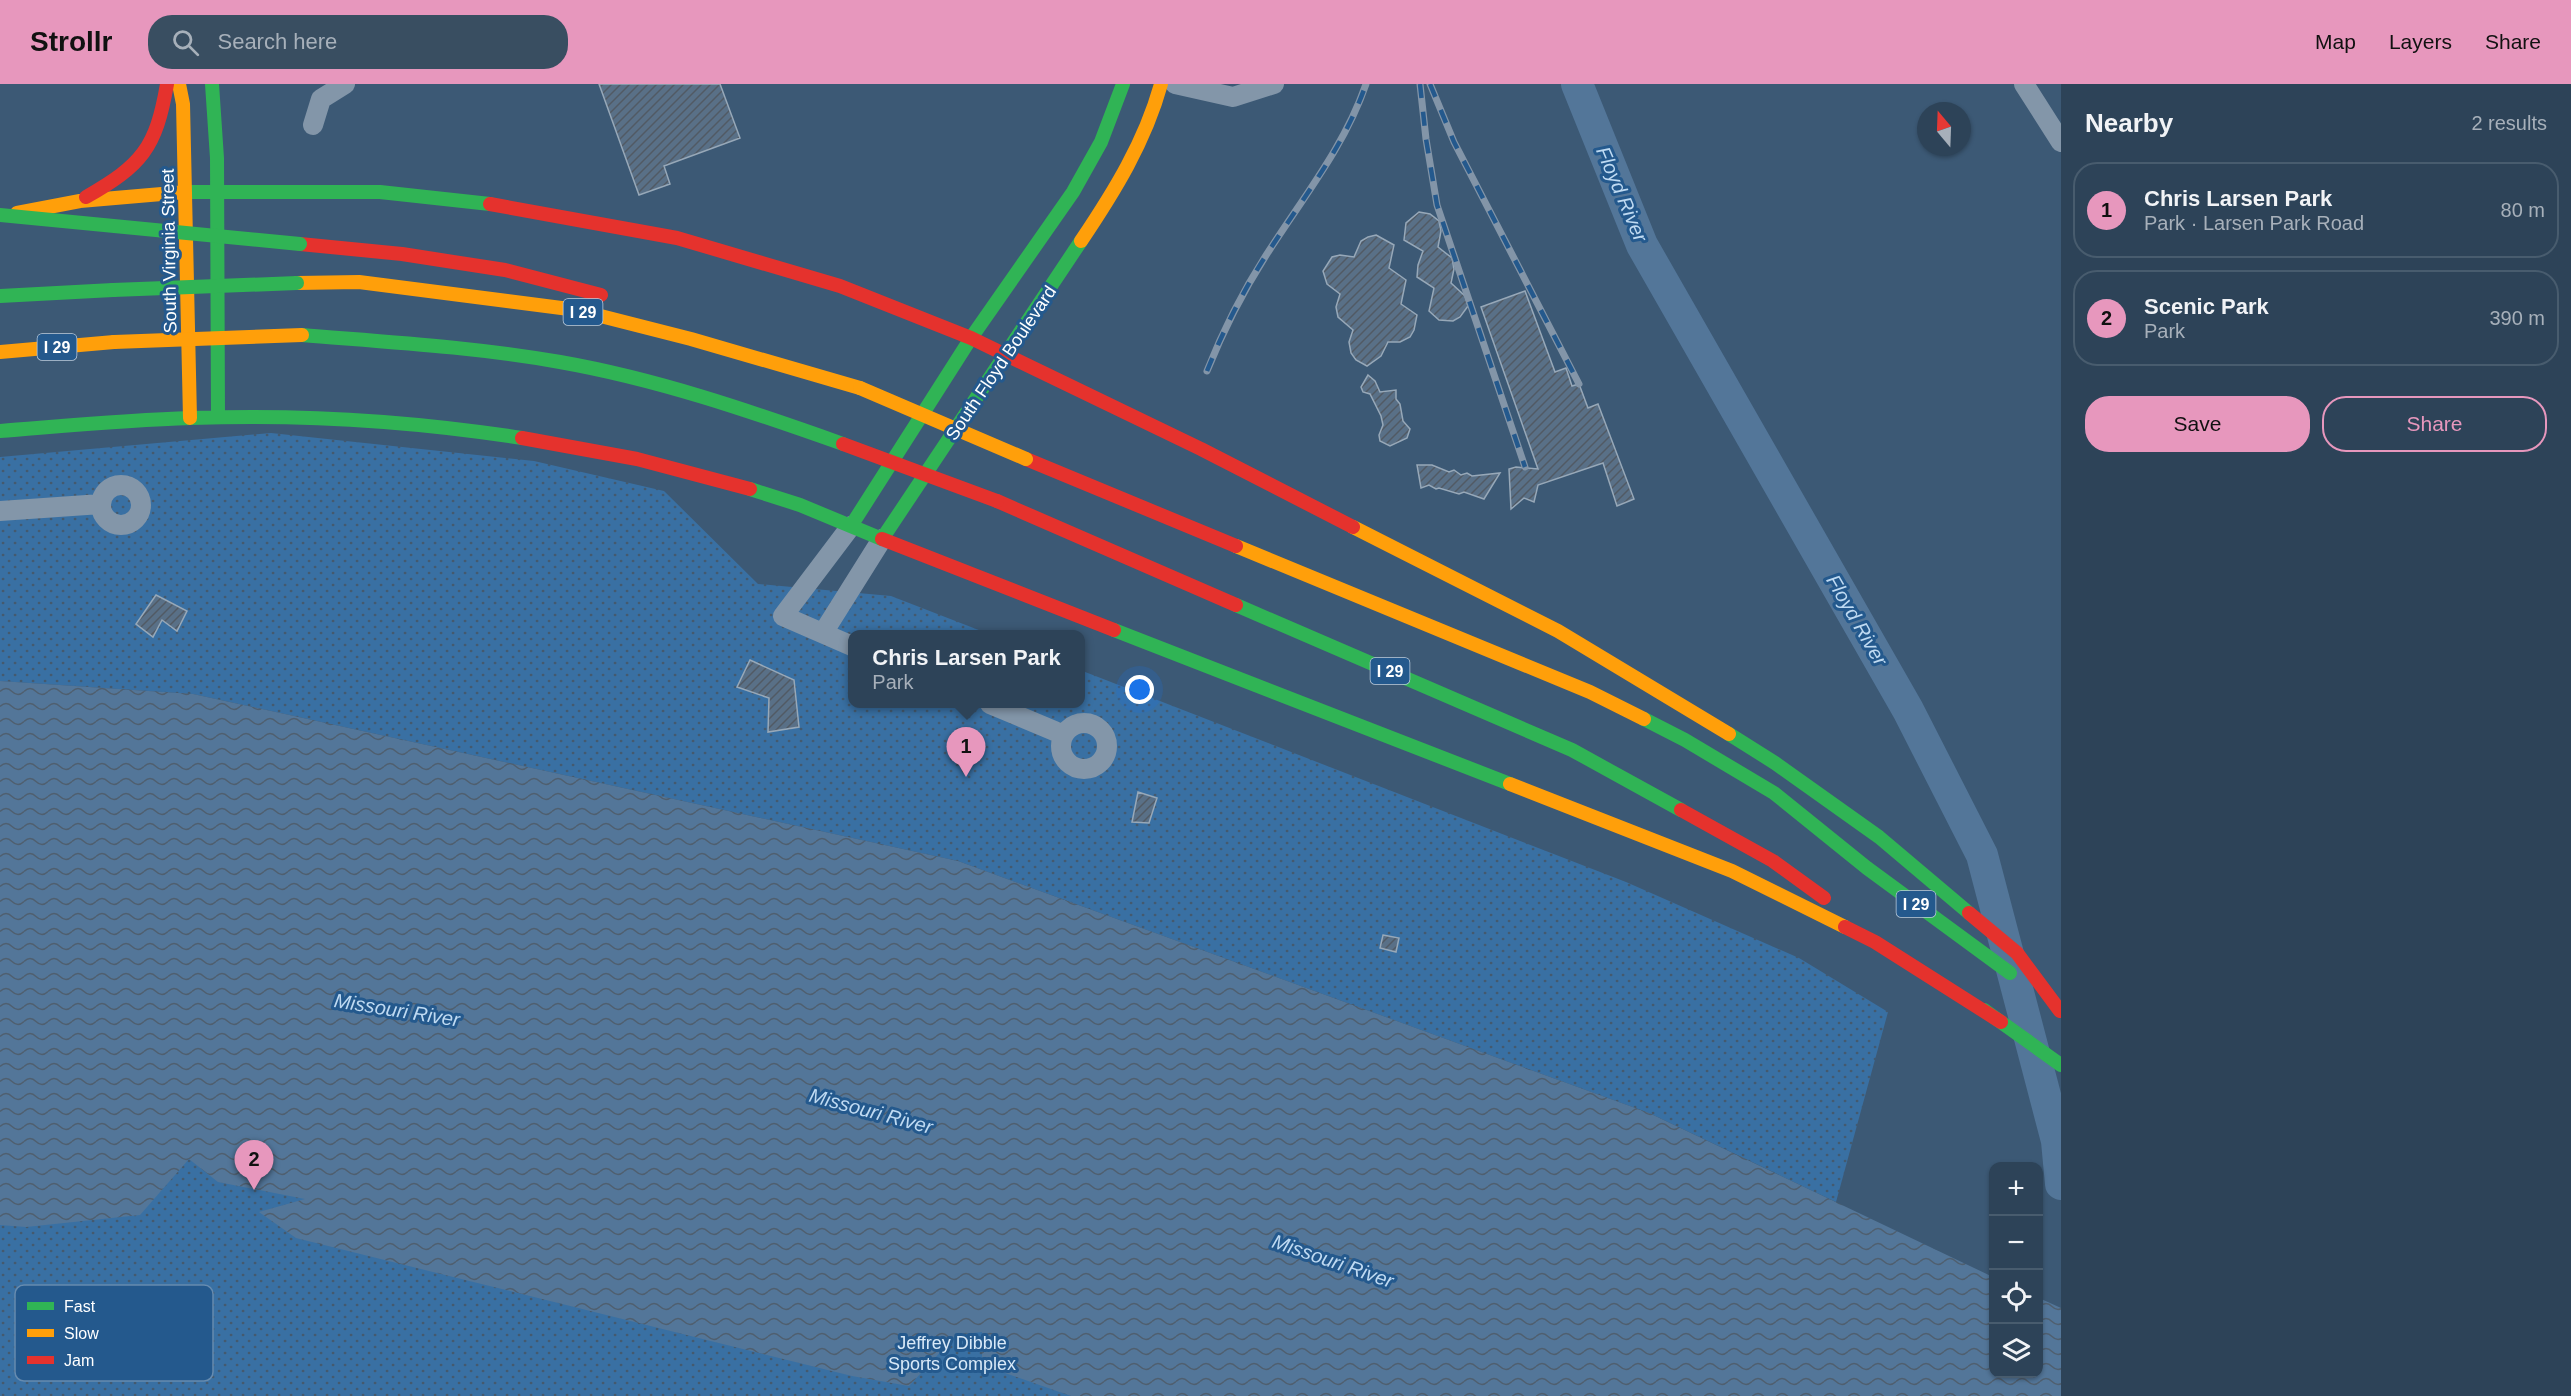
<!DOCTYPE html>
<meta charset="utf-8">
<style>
body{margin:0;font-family:Helvetica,sans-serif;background:#394e61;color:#f1f3f6}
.controls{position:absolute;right:18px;bottom:18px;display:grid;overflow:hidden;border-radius:12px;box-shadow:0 2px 4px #0004}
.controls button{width:54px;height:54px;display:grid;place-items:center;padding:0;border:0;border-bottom:2px solid #485c6e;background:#2d4358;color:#f1f3f6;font:30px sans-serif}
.compass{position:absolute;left:1917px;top:18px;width:54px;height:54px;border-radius:50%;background:#2d4358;box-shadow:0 2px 4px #0004;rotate:341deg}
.you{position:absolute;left:1140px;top:606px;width:21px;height:21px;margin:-15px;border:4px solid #fff;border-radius:50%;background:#1a73e8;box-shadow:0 0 0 9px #1a73e833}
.badge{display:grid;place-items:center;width:39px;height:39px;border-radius:50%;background:#e797bd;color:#111;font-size:20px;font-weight:700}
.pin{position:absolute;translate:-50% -50px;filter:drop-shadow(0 2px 3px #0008)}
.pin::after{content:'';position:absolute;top:32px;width:21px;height:18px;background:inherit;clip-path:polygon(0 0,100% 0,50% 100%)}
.popup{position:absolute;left:848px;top:546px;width:237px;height:78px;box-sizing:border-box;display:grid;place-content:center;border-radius:12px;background:#2d4358;filter:drop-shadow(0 2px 4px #0005);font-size:20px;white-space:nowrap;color:#a7b0ba}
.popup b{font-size:22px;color:#f1f3f6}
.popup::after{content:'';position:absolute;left:50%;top:100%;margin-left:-12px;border:12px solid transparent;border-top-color:#2d4358}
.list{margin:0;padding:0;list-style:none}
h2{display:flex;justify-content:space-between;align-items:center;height:78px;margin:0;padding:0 24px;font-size:26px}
h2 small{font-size:20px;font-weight:400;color:#a7b0ba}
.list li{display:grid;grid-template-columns:39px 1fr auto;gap:18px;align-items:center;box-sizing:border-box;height:96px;margin:0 12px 12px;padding:0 12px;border:2px solid #485c6e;border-radius:24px}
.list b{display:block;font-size:22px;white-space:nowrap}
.list p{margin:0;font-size:20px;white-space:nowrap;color:#a7b0ba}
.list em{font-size:20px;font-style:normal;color:#a7b0ba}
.actions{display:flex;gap:12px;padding:18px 24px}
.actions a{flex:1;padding:14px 0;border:2px solid #e797bd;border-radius:24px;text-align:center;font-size:21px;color:#e797bd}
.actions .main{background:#e797bd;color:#111}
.icon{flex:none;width:33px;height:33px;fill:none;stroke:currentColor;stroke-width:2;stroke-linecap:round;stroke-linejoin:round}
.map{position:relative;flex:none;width:2061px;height:1312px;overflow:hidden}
header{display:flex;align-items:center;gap:36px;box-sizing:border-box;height:84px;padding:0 30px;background:#e797bd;color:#111}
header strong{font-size:28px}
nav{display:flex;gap:33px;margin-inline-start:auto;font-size:21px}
.search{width:420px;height:54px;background:#394e61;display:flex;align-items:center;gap:15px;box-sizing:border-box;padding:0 21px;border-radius:24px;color:#a7b0ba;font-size:22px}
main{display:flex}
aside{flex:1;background:#2d4358}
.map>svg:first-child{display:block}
</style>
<header>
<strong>Strollr</strong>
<div class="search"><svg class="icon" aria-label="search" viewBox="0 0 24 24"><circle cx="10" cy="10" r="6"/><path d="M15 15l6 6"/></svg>Search here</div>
<nav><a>Map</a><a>Layers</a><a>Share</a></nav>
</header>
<main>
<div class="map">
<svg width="2061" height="1312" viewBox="0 0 2061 1312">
<defs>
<pattern id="park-dots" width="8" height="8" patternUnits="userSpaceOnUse" patternTransform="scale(1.5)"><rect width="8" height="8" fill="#3970a3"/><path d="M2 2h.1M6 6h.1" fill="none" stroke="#445a6f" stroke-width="1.8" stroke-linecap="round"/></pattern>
<pattern id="water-waves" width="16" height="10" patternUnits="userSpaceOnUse" patternTransform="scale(1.5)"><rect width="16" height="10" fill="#537699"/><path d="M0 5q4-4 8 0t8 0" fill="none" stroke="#4f5f6f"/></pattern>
<pattern id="building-hatch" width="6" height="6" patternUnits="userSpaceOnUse" patternTransform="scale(1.5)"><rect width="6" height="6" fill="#597087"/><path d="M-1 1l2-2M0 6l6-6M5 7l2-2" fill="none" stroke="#515a64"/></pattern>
</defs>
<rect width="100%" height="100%" fill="#3c5975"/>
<path fill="url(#park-dots)" d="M 271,349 L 534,377 L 664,407 L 758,500 L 891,512 L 989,550 L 852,550 L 852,620 L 1080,620 L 1080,586 L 1626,798 L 1799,874 L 1888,928 L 1836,1118 L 1649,1029 L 958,777 L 193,610 L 0,597 L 0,373 Z
M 0,994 L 1239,1312 L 0,1312 Z"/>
<path fill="url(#water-waves)" d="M 0,597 L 193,610 L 958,777 L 1649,1029 L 1993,1193 L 1994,1290 L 2038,1290 L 2039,1214 L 2061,1224 L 2061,1312 L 1071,1312 L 982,1281 L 982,1248 L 956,1251 L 909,1302 L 852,1292 L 296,1154 L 259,1128 L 305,1115 L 218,1098 L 189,1075 L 140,1131 L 26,1143 L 0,1141 Z"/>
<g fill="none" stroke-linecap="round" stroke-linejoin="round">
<path stroke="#537699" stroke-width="32" d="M 1577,0 L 1642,161 L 1908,626 L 1982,771 L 2057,1057 L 2061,1100"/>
</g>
<path fill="url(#building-hatch)" stroke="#97a8b8" stroke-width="1.5" d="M 599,0 L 720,0 L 740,54 L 664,82 L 670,100 L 639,111 Z
M 1419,128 L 1430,130 L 1439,137 L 1441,147 L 1438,163 L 1452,174 L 1454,185 L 1451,199 L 1465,212 L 1468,222 L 1460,233 L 1453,237 L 1439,236 L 1429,227 L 1434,204 L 1417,193 L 1418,181 L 1423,167 L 1404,156 L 1406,139 Z
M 1376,151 L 1394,161 L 1389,184 L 1406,196 L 1401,220 L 1417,231 L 1414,246 L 1410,253 L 1400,258 L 1388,258 L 1381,272 L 1367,282 L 1356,276 L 1351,269 L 1349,258 L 1353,246 L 1338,233 L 1336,223 L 1340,210 L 1327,200 L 1323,187 L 1332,173 L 1340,171 L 1354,173 L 1361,157 L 1368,153 Z
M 1525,207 L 1555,288 L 1566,284 L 1572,302 L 1579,300 L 1588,324 L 1598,320 L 1634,415 L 1617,422 L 1603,379 L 1538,401 L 1534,418 L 1524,414 L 1511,425 L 1509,385 L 1516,383 L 1538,385 L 1481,223 Z
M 1368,291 L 1375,297 L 1380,308 L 1396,306 L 1396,315 L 1400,320 L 1403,337 L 1410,345 L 1407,354 L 1390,362 L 1380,357 L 1379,351 L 1383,341 L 1381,332 L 1370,310 L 1363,308 L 1361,303 Z
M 1417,381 L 1432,381 L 1449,388 L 1454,386 L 1461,391 L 1467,389 L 1472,392 L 1500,389 L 1484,415 L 1464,408 L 1459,410 L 1439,404 L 1436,405 L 1429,401 L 1421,404 Z
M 156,511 L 187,527 L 177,547 L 162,536 L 153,553 L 136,540 Z
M 750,576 L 794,596 L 799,643 L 768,648 L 769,614 L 737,603 Z
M 1138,708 L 1157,714 L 1149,739 L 1132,738 Z
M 1383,851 L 1399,854 L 1396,868 L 1380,864 Z"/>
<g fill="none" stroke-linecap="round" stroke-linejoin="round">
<path stroke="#8396a9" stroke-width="20" d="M 1175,0 L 1233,13 L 1274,0
M 2024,0 L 2061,58
M 313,41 L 321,15 L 345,0
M101 421a20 20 0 1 1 40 0a20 20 0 1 1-40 0Z
M 0,427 L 101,420
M 851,442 L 783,532 L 852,562
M 823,549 L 882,455
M 990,620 L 1064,651
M1061 662a23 23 0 1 1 46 0a23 23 0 1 1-46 0Z"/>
<path stroke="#30b455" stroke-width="14" d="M 212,0 L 217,74 L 218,333
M 185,108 L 380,108 L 490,120
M 0,212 L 113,206
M 302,251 C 388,258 475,263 560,278 C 657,295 750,327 843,360
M 0,347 C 64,342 127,336 191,334 C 301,330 413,337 522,354
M 750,405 L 800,421 L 882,455
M 851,442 L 971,254 L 1073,108 L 1101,58 L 1123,0
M 882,455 L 1081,157
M 1236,521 L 1572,666 L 1681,726
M 1114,546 L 1510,700
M 1644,635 L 1685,656 L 1774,709 L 1867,784 L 2010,889
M 1729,650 L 1775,679 L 1879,753 L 1969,829
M 1984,926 L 2061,981"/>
<path stroke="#ff9f0a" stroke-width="14" d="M 179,0 L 183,20 L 190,334
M 17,129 L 80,117 L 185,108
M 1081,157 C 1114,108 1145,58 1161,0
M 297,199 L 359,198 L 577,226 L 691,255 L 860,304
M 0,268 L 114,258
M 1353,443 L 1558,547 L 1729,650
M 1236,462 L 1590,608 L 1644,635
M 1510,700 L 1732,787 L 1845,843"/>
<path stroke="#e5322d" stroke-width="14" d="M 86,113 C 142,81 156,64 167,0
M 490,120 L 677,154 L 840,202 L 971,254 L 1006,271
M 300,160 L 402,170 L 505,186 L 601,211
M 1006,271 L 1201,365 L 1353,443
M 522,354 L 637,375 L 750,405
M 1026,375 L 1236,462
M 997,417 L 1236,521
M 882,455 L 1114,546
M 1681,726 L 1773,777 L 1824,814
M 1969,829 L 2017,869 L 2060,927
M 1845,843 L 1875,858 L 2001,938"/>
<g stroke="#8395a8" stroke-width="7">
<path id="rail" d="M 1420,0 L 1426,55 L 1437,121 L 1525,383
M 1430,0 L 1454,58 L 1579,300
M 1207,287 C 1223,247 1242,209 1265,173 C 1301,116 1344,64 1366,0"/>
</g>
<use href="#rail" stroke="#24598d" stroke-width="4.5" stroke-dasharray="14" stroke-linecap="butt"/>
<path stroke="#30b455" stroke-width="14" d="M 0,131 L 300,160
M 113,206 L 297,199"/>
<path stroke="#ff9f0a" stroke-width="14" d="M 114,258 L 302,251
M 860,304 L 1026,375"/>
<path stroke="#e5322d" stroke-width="14" d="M 843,360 L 997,417"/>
</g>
<g text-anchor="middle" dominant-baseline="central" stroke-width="6" stroke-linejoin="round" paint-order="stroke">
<g fill="#24598d" stroke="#bdcddd" stroke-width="1.5">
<rect x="563.5" y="215" width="39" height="26" rx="4.5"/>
<rect x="37.5" y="250" width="39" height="26" rx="4.5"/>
<rect x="1370.5" y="574" width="39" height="26" rx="4.5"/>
<rect x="1896.5" y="807" width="39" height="26" rx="4.5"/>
</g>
<g font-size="16" font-weight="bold" fill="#fff">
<text x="583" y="228">I 29</text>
<text x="57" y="263">I 29</text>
<text x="1390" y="587">I 29</text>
<text x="1916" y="820">I 29</text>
</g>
<g font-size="18" fill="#fff" stroke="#24598d">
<text transform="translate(169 167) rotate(-91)">South Virginia Street</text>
<text transform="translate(1001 279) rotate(-56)">South Floyd Boulevard</text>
</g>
<g font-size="18" fill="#d8e9f8" stroke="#24598d">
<text x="952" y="1259">Jeffrey Dibble<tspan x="952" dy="21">Sports Complex</tspan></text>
</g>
<g font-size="20" font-style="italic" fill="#bfdaf2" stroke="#24598d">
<text transform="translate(1622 110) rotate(67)">Floyd River</text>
<text transform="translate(1857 536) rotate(60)">Floyd River</text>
<text transform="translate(397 926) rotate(9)">Missouri River</text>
<text transform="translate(871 1027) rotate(15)">Missouri River</text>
<text transform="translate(1333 1177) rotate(19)">Missouri River</text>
</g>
</g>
<rect x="15" y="1201" width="198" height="96" rx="9" fill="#24598d" stroke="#668baf" stroke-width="1.5"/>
<rect x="27" y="1218" width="27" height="8" fill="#30b455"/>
<rect x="27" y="1245" width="27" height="8" fill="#ff9f0a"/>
<rect x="27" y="1272" width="27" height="8" fill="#e5322d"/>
<g font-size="16" fill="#fff">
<text x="64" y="1228">Fast</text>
<text x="64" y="1255">Slow</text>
<text x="64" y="1282">Jam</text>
</g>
</svg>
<div class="controls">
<button>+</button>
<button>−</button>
<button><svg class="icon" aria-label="locate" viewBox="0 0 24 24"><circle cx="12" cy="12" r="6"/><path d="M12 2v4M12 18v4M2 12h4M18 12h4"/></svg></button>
<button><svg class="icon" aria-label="layers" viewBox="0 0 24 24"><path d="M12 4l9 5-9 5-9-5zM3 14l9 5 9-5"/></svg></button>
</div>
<svg class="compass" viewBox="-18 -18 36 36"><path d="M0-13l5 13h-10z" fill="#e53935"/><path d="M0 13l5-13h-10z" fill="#a7b0ba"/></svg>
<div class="you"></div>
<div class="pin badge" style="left:966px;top:693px">1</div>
<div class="popup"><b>Chris Larsen Park</b>Park</div>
<div class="pin badge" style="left:254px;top:1106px">2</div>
</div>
<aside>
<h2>Nearby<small>2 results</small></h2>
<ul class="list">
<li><span class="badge">1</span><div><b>Chris Larsen Park</b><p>Park · Larsen Park Road</p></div><em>80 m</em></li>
<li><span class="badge">2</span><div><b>Scenic Park</b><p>Park</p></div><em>390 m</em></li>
</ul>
<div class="actions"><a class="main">Save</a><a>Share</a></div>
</aside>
</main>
